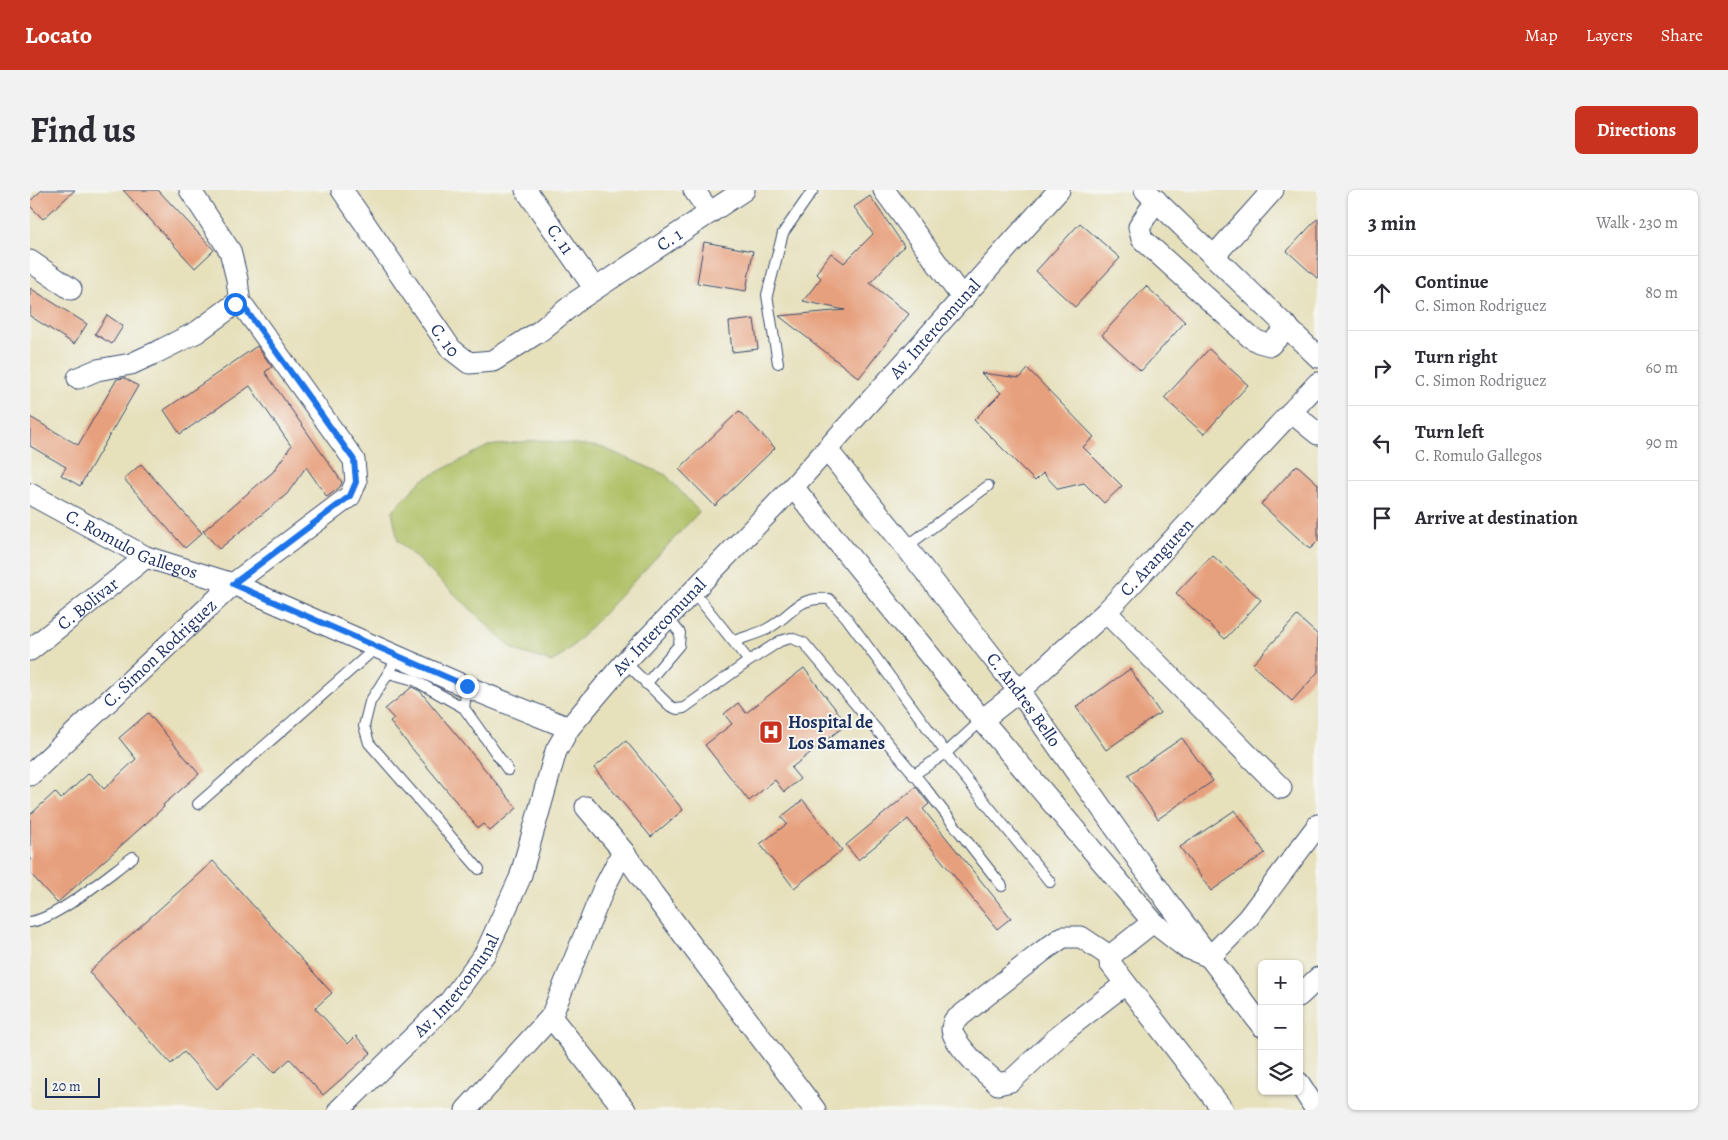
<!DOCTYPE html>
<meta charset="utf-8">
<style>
body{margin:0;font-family:Alegreya,serif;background:#f2f2f3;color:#2b2b33}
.controls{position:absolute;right:15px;bottom:15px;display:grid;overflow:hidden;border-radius:8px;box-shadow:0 1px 4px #0004}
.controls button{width:45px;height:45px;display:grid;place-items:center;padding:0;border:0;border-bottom:1px solid #e1e1e2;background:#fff;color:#2b2b33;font:25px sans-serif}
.scale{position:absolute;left:15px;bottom:12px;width:55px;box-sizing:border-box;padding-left:5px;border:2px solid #1b2f5e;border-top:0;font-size:14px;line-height:18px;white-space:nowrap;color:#1b2f5e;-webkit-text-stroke:4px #f6f6f2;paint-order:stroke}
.stop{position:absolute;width:15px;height:15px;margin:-11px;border:4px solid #1a73e8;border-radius:50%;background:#fff}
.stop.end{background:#1a73e8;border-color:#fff;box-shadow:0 1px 5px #0008}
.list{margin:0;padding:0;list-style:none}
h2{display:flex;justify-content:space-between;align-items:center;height:65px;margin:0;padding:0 20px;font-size:21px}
h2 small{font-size:16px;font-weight:400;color:#7c7c81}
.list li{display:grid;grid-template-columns:32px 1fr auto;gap:15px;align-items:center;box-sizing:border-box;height:75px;padding:0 20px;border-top:1px solid #e1e1e2}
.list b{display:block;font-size:19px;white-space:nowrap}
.list p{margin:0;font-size:16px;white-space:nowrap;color:#7c7c81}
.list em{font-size:16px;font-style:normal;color:#7c7c81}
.icon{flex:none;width:28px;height:28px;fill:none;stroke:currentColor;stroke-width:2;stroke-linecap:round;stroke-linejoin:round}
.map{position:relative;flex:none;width:1288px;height:920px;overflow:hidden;border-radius:8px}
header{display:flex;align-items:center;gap:30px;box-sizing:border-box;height:70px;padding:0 25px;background:#c8321e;color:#fff}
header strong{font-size:24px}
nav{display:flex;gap:28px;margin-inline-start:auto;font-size:18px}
.intro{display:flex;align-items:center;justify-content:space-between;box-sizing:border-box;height:120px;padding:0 30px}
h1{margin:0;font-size:35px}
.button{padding:12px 22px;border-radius:8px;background:#c8321e;color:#fff;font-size:18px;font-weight:700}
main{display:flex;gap:30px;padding:0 30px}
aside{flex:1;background:#fff;border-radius:8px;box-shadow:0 1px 4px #0004}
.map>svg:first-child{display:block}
</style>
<header>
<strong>Locato</strong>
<nav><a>Map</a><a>Layers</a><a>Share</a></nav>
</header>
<div class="intro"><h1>Find us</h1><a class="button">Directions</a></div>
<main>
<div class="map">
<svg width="1288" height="920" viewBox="0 0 1288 920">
<rect width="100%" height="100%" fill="#f6f6f2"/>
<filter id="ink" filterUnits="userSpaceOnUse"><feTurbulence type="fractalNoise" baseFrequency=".02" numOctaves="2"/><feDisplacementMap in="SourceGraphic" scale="10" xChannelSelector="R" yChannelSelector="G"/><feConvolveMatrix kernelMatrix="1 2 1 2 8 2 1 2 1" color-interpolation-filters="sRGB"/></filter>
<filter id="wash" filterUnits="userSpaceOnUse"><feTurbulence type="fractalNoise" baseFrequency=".0096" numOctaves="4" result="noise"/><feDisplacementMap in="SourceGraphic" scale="20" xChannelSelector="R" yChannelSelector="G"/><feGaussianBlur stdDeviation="1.12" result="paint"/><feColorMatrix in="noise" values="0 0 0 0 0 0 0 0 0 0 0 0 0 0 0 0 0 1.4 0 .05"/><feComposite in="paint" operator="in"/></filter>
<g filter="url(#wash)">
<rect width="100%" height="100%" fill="#e6e0bb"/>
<path fill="#aebf63" stroke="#647760" d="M 509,250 L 571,257 L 636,285 L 669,322 L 543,456 L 530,467 L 521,472 L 484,460 L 368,351 L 362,321 L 392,290 L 458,256 Z"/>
<g id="blocks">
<path fill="#e7a07e" d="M 12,0 L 45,0 L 13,29 L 0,16 L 0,11 Z
M 93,0 L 128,0 L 184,60 L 165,78 Z
M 840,6 L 874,56 L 840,93 L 879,124 L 829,188 L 749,126 L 815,120 L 773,111 L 791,88 L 786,83 L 801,63 L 814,73 L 843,44 L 824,17 Z
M 1288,28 L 1288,89 L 1257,61 Z
M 1050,33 L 1090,68 L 1045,117 L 1006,81 Z
M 674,52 L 723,61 L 716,101 L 667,93 Z
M 1116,96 L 1155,132 L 1111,181 L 1072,145 Z
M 0,98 L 57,134 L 44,154 L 0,126 Z
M 77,125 L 93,136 L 82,154 L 65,144 Z
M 724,129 L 728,159 L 702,162 L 699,132 Z
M 227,156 L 242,177 L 235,182 L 312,292 L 310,297 L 297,307 L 276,277 L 257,304 L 189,359 L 173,341 L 243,282 L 261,256 L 220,196 L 150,244 L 134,220 Z
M 1179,159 L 1218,195 L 1174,244 L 1134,208 Z
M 998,179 L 1064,247 L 1053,257 L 1092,296 L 1074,313 L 1054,293 L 1028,299 L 1013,283 L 1005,291 L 944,230 L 971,203 L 951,183 L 990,188 Z
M 95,188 L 108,196 L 50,296 L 31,285 L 36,277 L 0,256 L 0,227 L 48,255 L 87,189 Z
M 709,221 L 745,258 L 685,316 L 649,279 Z
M 111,274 L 172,343 L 155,358 L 94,289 Z
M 1267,275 L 1288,294 L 1288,351 L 1280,359 L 1231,314 Z
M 1182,365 L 1231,410 L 1195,449 L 1146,403 Z
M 1267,426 L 1288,445 L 1288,482 L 1262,511 L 1222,475 Z
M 774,478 L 817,534 L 761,578 L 770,589 L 754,602 L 745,590 L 719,611 L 675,555 L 702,534 L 694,524 L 708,513 L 716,523 Z
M 1100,479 L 1130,523 L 1076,560 L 1046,517 Z
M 382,497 L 390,501 L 487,618 L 460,641 L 453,634 L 448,638 L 360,532 L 364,529 L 355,519 Z
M 118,523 L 169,584 L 133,615 L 134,617 L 27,713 L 0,683 L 0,625 L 25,602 L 31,609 L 59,583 L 74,599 L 106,569 L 89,548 Z
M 1152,548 L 1183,591 L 1128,629 L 1098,585 Z
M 596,551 L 653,620 L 621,647 L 564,578 Z
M 886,597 L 899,614 L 893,619 L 981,728 L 967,739 L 878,629 L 828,670 L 816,655 Z
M 773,610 L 812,660 L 764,698 L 730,654 L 757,634 L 751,627 Z
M 1205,620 L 1235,663 L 1181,701 L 1150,657 Z
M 183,671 L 302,803 L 285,818 L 318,854 L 326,846 L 341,863 L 293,905 L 260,869 L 244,883 L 226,864 L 187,899 L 154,862 L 141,874 L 59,782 Z"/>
</g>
</g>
<g filter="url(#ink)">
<use href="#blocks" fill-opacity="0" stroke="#394a6c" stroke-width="1"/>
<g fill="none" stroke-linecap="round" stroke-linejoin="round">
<g stroke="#394a6c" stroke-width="12">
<path id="lane" d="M 748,173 L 737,105 L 753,43 L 783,0
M 876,357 L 958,296
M 662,402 L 670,410 L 719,471
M 704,451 C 715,447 727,444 737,439 C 763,425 766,406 799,409 L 816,427 L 924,574 L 1020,692
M 369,466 L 340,512 L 334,536 L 339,553 L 449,679
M 595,472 L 640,516 L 647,519 L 654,518 L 719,471 L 750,451 L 761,448 L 774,453 L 893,595 L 972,696
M 359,483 L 384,490 L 434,518 L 437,497
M 616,494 L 649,455 L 650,443 L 638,428
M 434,518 L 478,580
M 883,585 L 916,563 L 952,530
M 168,614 L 347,457
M 0,732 C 28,728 78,685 103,667"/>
</g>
<g stroke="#394a6c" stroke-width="23">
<g id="street">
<path d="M 160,0 L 200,61 L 207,89 L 210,115"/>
<path id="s1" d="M 312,0 L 421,159 L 439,173 L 463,171 L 510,141 L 547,111 L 714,0"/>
<path id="s2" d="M 496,0 L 565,99"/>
<path d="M 664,0 L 680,23"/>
<path d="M 854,0 L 933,109"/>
<path d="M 1115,0 L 1288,167"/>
<path d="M 1126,10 L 1109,37 L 1112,49 L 1220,147 L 1229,152 L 1240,155 L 1258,137"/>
<path d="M 1184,66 L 1243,0"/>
<path d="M 0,71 L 41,99"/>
<path d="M 1261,222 L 1288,244"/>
<path id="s3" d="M 797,260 L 876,357 L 989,501 L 1137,711 L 1232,836"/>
<path d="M 763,297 L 952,530 L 1123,732 L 1155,757 L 1180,767 L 1218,728 L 1288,635"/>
<path id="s4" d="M 0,304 L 116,367 L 203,394 L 437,497 L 539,538"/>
<path d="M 1076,422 L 1251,598"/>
<path id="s5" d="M 0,460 L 116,367"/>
<path id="s6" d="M 952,530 L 989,501 L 1076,422 L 1288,193"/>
<path id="s7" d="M 0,585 L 203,394 L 320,306 L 326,292 L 324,270 L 214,117 L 205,114 L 167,142 L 127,162 L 101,174 L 67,180 L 48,188"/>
<path d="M 556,617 L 593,661 L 623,704 L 785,920"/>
<path d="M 1123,732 L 1085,762 L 1081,767 L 1080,773 L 1193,920"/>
<path d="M 1081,767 L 1051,747 L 1033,747 L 1013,761 L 924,831 C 924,833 922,836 922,839 C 922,853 957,885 968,894 L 981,891 L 1033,842 L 1095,794"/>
<path d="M 1269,806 L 1288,788"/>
<path d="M 521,827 L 595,920"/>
<path d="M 1269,893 L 1286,920"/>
<path id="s8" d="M 309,920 L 420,811 L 456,762 L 490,688 L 526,561 L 539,538 L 595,472 L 763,297 L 1029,0"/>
<path d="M 436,920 L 521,827 L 573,700 L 593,661"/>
</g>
</g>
<use href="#lane" stroke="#fff" stroke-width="10"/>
<use href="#street" stroke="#fff" stroke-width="21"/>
</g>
</g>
<g fill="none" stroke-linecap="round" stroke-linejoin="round" filter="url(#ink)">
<path stroke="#1a73e8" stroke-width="6" d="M 205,114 L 214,117 L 324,270 L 326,292 L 320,306 L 203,394 L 437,496"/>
</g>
<defs>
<g id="hospital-square" transform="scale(1.25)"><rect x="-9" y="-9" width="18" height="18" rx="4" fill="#c8321e" stroke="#f6f6f2"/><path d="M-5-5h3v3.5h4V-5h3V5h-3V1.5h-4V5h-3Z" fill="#fff"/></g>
</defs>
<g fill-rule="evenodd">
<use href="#hospital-square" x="741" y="542"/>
</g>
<g text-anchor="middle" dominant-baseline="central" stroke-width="4" stroke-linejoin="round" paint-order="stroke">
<g font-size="18" fill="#1b2f5e" stroke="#f6f6f2">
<text stroke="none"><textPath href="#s2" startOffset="60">C. 11</textPath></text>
<text stroke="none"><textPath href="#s1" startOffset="454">C. 1</textPath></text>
<text stroke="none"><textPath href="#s8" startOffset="998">Av. Intercomunal</textPath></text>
<text stroke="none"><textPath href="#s1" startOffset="182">C. 10</textPath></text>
<text stroke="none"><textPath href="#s4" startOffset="114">C. Romulo Gallegos</textPath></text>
<text stroke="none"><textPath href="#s6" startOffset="239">C. Aranguren</textPath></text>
<text stroke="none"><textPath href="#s5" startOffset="74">C. Bolivar</textPath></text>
<text stroke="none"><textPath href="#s8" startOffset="592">Av. Intercomunal</textPath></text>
<text stroke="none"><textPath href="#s7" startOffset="178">C. Simon Rodriguez</textPath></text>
<text stroke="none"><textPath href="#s3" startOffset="318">C. Andres Bello</textPath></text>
<text stroke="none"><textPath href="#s8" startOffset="172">Av. Intercomunal</textPath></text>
</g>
<g font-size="18" font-weight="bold" fill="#1b2f5e" stroke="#f6f6f2" text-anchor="start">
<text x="758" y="532">Hospital de<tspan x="758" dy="21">Los Samanes</tspan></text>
</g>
</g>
</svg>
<div class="controls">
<button>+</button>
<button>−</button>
<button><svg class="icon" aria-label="layers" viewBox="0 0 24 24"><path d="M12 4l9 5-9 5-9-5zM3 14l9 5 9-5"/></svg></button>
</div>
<div class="scale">20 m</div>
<div class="stop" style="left:205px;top:114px"></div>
<div class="stop end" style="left:437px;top:496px"></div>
</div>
<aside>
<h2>3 min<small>Walk · 230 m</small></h2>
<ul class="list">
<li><svg class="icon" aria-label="ahead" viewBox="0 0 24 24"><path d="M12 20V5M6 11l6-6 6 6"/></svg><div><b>Continue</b><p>C. Simon Rodriguez</p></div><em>80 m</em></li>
<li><svg class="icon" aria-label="right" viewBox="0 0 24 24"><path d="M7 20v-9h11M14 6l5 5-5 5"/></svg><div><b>Turn right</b><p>C. Simon Rodriguez</p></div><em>60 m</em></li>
<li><svg class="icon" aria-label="left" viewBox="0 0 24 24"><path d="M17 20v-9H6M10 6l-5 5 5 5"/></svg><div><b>Turn left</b><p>C. Romulo Gallegos</p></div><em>90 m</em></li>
<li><svg class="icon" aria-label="arrive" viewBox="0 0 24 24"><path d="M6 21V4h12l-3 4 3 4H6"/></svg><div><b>Arrive at destination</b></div></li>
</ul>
</aside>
</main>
